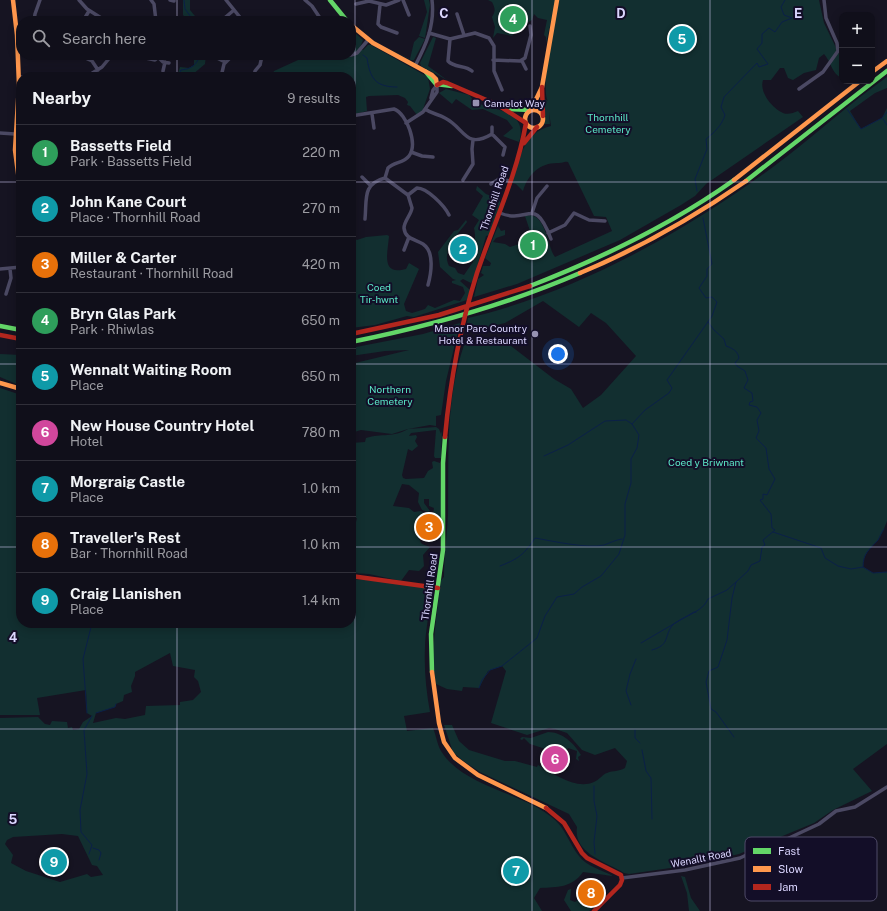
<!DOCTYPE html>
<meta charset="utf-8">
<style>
body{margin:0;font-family:"Public Sans",sans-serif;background:#191823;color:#f1f3f6}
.controls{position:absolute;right:12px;top:12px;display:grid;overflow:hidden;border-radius:8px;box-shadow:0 2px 10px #0003}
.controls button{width:36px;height:36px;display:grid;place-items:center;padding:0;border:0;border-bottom:1px solid #302f39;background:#100f1a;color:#f1f3f6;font:20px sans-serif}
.you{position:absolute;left:558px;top:354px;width:14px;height:14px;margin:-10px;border:3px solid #fff;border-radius:50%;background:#1a73e8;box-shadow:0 0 0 6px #1a73e833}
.badge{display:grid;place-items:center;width:26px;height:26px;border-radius:50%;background:#7c3aed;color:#fff;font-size:13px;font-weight:700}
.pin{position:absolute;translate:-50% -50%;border:2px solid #fff;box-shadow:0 1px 4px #0006}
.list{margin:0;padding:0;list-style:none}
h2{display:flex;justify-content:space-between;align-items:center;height:52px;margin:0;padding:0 16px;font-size:17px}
h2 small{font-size:13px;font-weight:400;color:#9c9ca2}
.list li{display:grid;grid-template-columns:26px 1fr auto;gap:12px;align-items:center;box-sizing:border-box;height:56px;padding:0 16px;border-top:1px solid #302f39}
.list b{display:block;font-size:15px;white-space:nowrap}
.list p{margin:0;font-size:13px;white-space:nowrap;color:#9c9ca2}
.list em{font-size:13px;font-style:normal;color:#9c9ca2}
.icon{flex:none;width:22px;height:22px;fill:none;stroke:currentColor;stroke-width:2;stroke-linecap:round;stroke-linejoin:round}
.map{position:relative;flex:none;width:887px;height:911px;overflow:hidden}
.search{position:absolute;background:#100f1a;box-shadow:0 2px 10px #0003;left:16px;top:16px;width:340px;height:44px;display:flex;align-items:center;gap:10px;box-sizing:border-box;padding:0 14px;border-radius:16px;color:#9c9ca2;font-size:15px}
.panel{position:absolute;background:#100f1a;box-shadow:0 2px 10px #0003;left:16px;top:72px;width:340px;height:556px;border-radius:16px}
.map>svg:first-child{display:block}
</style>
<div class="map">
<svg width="887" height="911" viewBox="0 0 887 911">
<rect width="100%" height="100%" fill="#161422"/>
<path fill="#122f30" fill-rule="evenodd" d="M 183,0 L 190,0 L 190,10 L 199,21 L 188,21 L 183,15 Z
M 424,0 L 429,0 L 430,5 L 425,38 L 419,36 L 427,12 Z
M 488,0 L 556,0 L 546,43 L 546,37 L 544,35 L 547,20 L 538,18 L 534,14 L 532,20 L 522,25 L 512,36 L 497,33 L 493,38 L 495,27 L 492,17 C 496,11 495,8 492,2 Z
M 558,0 L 819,0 L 824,23 L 842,60 L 842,78 C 831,73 832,63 824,54 L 819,58 L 816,70 L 804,73 L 793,80 L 788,78 L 784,68 L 780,68 L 771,80 L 763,80 C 759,92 772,108 783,113 C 788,115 793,113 798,111 L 803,117 L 706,184 L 695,196 L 681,205 L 620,240 L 517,284 L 474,297 L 478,279 L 484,275 L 481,273 L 483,266 L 490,266 L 491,263 L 485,258 L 498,226 L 501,231 L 505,230 L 505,235 L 496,238 L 493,242 L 505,244 L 510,247 L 529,241 L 530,231 L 525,216 C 546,210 547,247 555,257 L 612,231 L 606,217 L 594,216 L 568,162 C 564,161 563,163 559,163 C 542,162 528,173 523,191 L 516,184 L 512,183 C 520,159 522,133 551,126 L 549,112 L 550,124 L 544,124 L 545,99 L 548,101 C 540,90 555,18 558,0 Z
M 351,26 L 354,29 L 354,32 L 363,40 L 359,50 L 363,50 L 368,45 L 371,45 L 428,77 L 430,89 L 422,112 L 417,115 L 410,106 L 407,105 L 408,102 L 405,98 L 398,95 L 369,96 L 366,97 L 367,111 L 351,115 L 351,77 L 271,77 L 274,71 L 309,55 L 352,57 L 357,53 L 351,53 L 351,42 L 353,37 L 351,34 Z
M 419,37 L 425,39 L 414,60 L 411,60 L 389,49 L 410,59 L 414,42 Z
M 433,37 L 436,38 L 428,66 L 447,80 L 421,66 L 420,63 Z
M 199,55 L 206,55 L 205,64 L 192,75 L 177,77 L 180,67 L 189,68 L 194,65 L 194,57 Z
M 887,77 L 887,88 L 875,93 L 850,111 L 861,129 L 882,118 L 887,108 L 887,521 C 885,526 881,537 877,541 C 869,549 863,555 863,567 L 873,573 L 887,572 L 887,744 L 853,769 L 872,791 L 833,810 L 814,823 L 739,854 L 691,865 L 629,874 L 624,873 C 607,862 573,854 577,827 L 569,814 L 480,772 L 462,760 L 453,752 L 444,725 L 452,725 L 459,741 L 469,750 L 505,761 L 515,761 L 537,767 L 538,765 C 554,774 576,790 594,782 C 599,780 603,774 607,773 C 614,770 618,772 625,768 L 627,761 L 615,748 L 595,755 L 582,750 L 567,733 L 555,729 L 549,728 L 527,735 L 491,723 L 506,671 L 502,666 L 488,671 L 479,688 L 463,687 L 462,691 L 447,689 L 436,684 C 430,649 437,615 441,580 L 444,577 C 444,556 447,536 448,515 C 449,457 445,401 464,345 C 480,348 496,343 511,346 L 554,379 L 571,389 L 583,408 L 601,395 L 636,356 L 606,323 L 591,313 L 579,327 L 543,301 L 505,323 L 471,331 L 466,328 L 468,318 C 578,292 682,233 773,167 C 812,138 847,105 887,77 Z
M 446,89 L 469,95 C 472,98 473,101 477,103 C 494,110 529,111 519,142 L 503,136 L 513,128 L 507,120 L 483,109 L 472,110 L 456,99 L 452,104 L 439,93 Z
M 477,186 L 486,194 L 499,199 L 501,204 L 489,235 L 486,236 L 473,281 L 471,283 L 463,279 L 460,281 L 470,290 L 467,300 L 414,317 L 407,316 L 375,325 L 351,328 L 351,205 L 353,238 L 357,240 L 366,237 L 387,235 L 389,236 C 388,252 380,276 406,269 L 409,263 L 419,269 L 404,304 L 406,311 L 412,313 L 425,309 L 428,305 L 435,308 L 454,300 L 460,301 L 465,293 L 463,287 L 452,283 L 452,281 L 456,280 L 453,279 L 440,267 L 438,252 L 454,231 L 458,230 L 466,220 L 467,222 C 458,234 441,250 449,266 L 455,268 L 458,273 L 464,275 L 473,262 L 472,254 L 476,248 C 474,241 476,236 474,228 L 479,220 L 472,215 L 483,196 L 476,190 Z
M 460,323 L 446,381 L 441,415 L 436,416 L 436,426 L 430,425 L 408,429 L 436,427 L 439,429 L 441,434 L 442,431 L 441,458 L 435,458 L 434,456 L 436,430 L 411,433 L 409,436 L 416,435 L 417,437 L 415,441 L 418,446 L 412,451 L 408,449 L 402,475 L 403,478 L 406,479 L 424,478 L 428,471 L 433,468 L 432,462 L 434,461 L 440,463 L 442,531 L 440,531 L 440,519 L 436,520 L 433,514 L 434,508 L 429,506 L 429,499 L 424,499 L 424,503 L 430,511 L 428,512 L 422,510 L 418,502 L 419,493 L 409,485 L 402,484 L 393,506 L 409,508 L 414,512 L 421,511 L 424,513 L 425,518 C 419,524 416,536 422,544 L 430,547 L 423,555 L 424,566 L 419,571 L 409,570 L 401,581 L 369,574 L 353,573 L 351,572 L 351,524 L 356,522 L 357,518 L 351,520 L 351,443 L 365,442 L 366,438 C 382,433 393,438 408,429 L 392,434 L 361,430 L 351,433 L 351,364 L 409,350 L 385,351 L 351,356 L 351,348 L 423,334 Z
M 0,354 L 21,355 L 21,386 L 0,377 Z
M 0,388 L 21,395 L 21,623 L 351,623 L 351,579 L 392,582 L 425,588 C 433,605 425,629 425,647 C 424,669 426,690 430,712 L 404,716 L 407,731 L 433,728 C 436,735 437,744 441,751 C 464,788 524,792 555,820 C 566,830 570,845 579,856 C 586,866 602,870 613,876 L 583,872 C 572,888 557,887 540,888 L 534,898 L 542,911 L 0,911 L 0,718 L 38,717 L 45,724 L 50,725 L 52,721 L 67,722 L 68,728 L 72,727 L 73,730 L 79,729 L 83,722 L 92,716 L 87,713 L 86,690 L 37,698 L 40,715 L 0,715 ZM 170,653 L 173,666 L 195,670 L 194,677 L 198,681 L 201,692 L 193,700 L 180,702 L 180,705 L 146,706 L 145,715 L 125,719 L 116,718 L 93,723 L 96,713 L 115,707 L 116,704 L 123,701 L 124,695 L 132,692 L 131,686 L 135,676 L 135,672 ZM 62,834 L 78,836 L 92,865 L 97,866 L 103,875 L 91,877 L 87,874 L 60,882 L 26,871 L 11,863 L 13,855 L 5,844 L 7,840 L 13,837 Z
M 548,732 C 562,732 574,743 581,755 L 578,757 L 579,761 L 576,759 L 577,751 L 568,748 L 565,754 L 560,752 L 562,747 L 560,746 L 555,752 L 530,744 L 524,738 L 522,740 L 520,739 L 522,737 L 531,738 Z
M 681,876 L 685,877 L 691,898 L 700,911 L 689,911 L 687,893 Z
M 571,889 L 570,900 L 575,902 L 579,899 L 581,892 L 584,890 L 581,904 L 584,906 L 605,893 L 607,896 L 589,911 L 571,911 L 564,900 L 568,890 Z"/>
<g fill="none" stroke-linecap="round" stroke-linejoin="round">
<path stroke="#0b2048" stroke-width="1" d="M 184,0 L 185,9 L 194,21
M 351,47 L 354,48
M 363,55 L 367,58 C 370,78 375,87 397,87
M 178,77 L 181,70 C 191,69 197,65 200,55
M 847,109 L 861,129 L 882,118 L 887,112
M 883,119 L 887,125
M 697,191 L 695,179 L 707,149 L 706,139 C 714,133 722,125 725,115 L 721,107 L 724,97 L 757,63 L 759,67 L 768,64 L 757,49 L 762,43 L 762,34 L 769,28 L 775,32 L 782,22 L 792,18 L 784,15 L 781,7 L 785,0
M 708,322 L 714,330 L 724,339 L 726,346 C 732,348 738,351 739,358 L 735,363 L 737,366 L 745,371 L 748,380 L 744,388 L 752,393 L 753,401 L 750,402 L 749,405 L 757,407 L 761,413 L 757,420 L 759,431 L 756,438 L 766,448 L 769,469 L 775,479 L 767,495 L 763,494 L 763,499 L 760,500 L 771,514 L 772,528 L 775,530 L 763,540 L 765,545 L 762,547 L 760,561 L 751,565 L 748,571 L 736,582 L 732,598 L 727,640 L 718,667 L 709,671 L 706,682 L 711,709 L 716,712 L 734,737
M 544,456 L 568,445 L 605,421 L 626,420 L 632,424
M 773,532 L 821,548 L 825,558 L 838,566 L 851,569 L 863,567 L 873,573 L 887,572
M 500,566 C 518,559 524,555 535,538 C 552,541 588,549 604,545 C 610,543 615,540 622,539
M 863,567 C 863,553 869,550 878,540 C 880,537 881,532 884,529
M 641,643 L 694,612 L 696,612
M 652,650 C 669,645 664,639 671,627 C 678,617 702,614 708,599 L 727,590 L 736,582
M 479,688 L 482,680 L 490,670 L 502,666 L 537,638 L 545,616 L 557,597 L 574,594 L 582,587 L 601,576 L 619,554 L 625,535 L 625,504 L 631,483 L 631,459 L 637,448 L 639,435 L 632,424 L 645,410 L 669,393 L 672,388 L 667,380 L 712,316 L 717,302 L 712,297 L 706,298 L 699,288 L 707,276 L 707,269 L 712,264 L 703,218
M 631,705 L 626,691 L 630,674 L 636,659
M 87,713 L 83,659 L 92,623
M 96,713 L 115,707 L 116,704
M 635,730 L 635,738 L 640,743
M 642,750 L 646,771 L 651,778 L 652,819
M 594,786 L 594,801 L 597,816 L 594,842 L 595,854
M 93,848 L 99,850 L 101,853 L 99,860
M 89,854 L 92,845 L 81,832 L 80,810 L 87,774 L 84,730 L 92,716"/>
<path stroke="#4b4963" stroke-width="3.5" d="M 79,0 L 87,9 L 106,21
M 151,0 L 154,4 L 156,21
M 170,0 L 174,1
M 226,0 L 243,21
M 305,0 L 312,6 L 322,21
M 403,0 L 409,15
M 356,4 L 369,1 L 386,5 L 399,0
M 380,5 L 378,24 L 381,27 L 397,33
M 457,14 L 464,35
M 34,21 L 35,14 L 40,0
M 83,21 L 89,11
M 221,21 L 234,10
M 249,21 L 252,20 L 258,21
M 429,33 L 450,39 L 475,33 L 489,38 L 494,46 L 494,71 L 502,90
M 450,39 L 448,61 C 454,68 465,65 472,71
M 260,55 L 273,55
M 339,55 L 351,55
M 351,55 L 357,53 L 368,40
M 81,56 L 92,61 L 98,70
M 213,56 L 225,62
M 141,57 L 155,60 L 161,55
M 159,58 L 163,62 L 169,63
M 493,60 L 520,61 L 525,58 L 531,35 L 530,26
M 522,61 L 526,69
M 415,66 C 426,45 435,25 432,0
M 163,71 L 165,62
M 19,77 L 39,77
M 86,77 L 102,67 L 112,55
M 221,77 L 224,64 L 233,55
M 254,77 L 255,71 L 260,65 L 262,56
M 799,89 L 823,72 L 838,51 L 837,43 L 826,18 L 824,0
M 431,98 L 433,90 L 437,85
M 425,109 C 432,114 438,114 445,118 C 465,128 465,150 492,134 L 505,147 L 503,155
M 372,114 L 374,128
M 351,116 L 394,109 C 407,114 418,144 409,156 C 404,163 394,162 388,168 L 385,178
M 406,123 L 423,112 L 437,92 L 437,85
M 492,127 L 492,134
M 0,133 L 15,134
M 411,152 L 422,156 L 433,157
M 362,177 L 370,185
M 463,180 L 473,164 L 472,149 L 473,140
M 491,184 L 499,179 L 510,181
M 408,195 L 417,188 C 427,188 444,205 449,215
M 500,213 C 529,225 534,194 551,239
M 532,213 L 537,198 L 547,186
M 365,219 C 367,199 362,184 385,178 L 408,195 L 412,208 C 411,215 404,221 404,228 C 405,239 415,239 423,244 C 435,252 431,274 428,285
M 548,233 L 565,225 L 574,213 L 589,220 L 605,221
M 404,250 L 409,237
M 0,269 L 21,267
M 6,294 L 11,278 L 10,269
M 622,878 L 685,870 L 740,858 L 759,849 L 774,845 L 819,824 L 836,811 L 855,807 L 887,787"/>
<path stroke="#63d668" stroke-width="4.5" d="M 330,0 L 347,21
M 426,72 L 436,84 L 452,86
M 507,109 L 531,110
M 746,181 L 887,71
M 530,286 C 602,258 671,225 734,180
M 0,326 L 21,330
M 351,342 C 430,326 506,305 580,273
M 432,672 L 431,634 L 443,550 L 443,463 L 445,437"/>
<path stroke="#ff974d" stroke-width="4.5" d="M 13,0 L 17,35 L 19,85 L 15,150 L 21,196
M 351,25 L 373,43 L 432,75 L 436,79 L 437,85
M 872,72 L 887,61
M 531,110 L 542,87 L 557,0
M525 119a9 9 0 1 1 18 0a9 9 0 1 1-18 0Z
M 734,180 L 860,81
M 580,273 C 638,249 694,217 746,181
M 0,383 L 21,389
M 432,672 L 439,723 L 444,742 L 455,758 L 478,775 L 546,808"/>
<path stroke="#b3261e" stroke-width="4.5" d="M 437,85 L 443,82 L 447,83 L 498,105 L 526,123
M 542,87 L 543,116
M 524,143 L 537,127
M 351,334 L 439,315 L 530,286
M 0,335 L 21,339
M 445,437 C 450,382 460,327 477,273 C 494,223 517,175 526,123
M 351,576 L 438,588
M 546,808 L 564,823 L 582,853 L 587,858 L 621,875 L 622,880 L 620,885 L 594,911"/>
</g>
<path fill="none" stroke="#dbd6ff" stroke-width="1" stroke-opacity="0.55" d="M 177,0 L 177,21M 355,0 L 355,911M 532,0 L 532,911M 710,0 L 710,911M 177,55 L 177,77M 0,182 L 21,182M 351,182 L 887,182M 0,364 L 21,364M 351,364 L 887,364M 0,547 L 21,547M 351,547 L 887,547M 177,623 L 177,911M 0,729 L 887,729"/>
<g fill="#9692b2" stroke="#130e28" stroke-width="1.5">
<rect x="472" y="99" width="8" height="8" rx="2"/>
<circle cx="535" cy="334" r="4"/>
</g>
<g text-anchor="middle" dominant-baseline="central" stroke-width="4" stroke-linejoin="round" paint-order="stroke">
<g font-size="10" fill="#dbd6ff" stroke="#130e28" text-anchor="start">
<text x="484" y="103">Camelot Way</text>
<text x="527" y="328" text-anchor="end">Manor Parc Country<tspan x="527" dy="12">Hotel &amp; Restaurant</tspan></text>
</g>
<g font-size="10" fill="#5be6c6" stroke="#130e28">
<text x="608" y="117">Thornhill<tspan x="608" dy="12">Cemetery</tspan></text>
<text x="379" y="287">Coed<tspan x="379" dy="12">Tir-hwnt</tspan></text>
<text x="390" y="389">Northern<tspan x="390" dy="12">Cemetery</tspan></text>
<text x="706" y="462">Coed y Briwnant</text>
</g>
<g font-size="10" fill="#dbd6ff" stroke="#130e28">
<text transform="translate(494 198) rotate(-71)">Thornhill Road</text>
<text transform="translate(429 587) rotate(-82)">Thornhill Road</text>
<text transform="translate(701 858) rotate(-11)">Wenallt Road</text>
</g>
</g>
<rect x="745" y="837" width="132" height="64" rx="6" fill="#130e28" stroke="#4f4a68" stroke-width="1"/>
<rect x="753" y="848" width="18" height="6" fill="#63d668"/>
<rect x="753" y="866" width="18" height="6" fill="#ff974d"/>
<rect x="753" y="884" width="18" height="6" fill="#b3261e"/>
<g font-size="11" fill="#dbd6ff">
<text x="778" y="855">Fast</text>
<text x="778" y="873">Slow</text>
<text x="778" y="891">Jam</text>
</g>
<g font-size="13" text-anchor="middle" font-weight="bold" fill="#dbd6ff" stroke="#130e28" stroke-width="4" stroke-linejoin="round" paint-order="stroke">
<text x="444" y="18">C</text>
<text x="621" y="18">D</text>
<text x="798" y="18">E</text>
<text x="13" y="642">4</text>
<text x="13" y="824">5</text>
</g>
</svg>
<div class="controls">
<button>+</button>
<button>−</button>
</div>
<div class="you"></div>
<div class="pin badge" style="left:533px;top:245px;background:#2e9e5b">1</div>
<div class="pin badge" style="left:463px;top:249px;background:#0f9aa8">2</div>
<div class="pin badge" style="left:429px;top:527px;background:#e8710a">3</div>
<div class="pin badge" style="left:513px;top:19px;background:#2e9e5b">4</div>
<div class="pin badge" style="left:682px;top:39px;background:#0f9aa8">5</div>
<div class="pin badge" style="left:555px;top:759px;background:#d1479c">6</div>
<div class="pin badge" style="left:516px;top:871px;background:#0f9aa8">7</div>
<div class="pin badge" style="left:591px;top:893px;background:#e8710a">8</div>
<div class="pin badge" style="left:54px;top:862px;background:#0f9aa8">9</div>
<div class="search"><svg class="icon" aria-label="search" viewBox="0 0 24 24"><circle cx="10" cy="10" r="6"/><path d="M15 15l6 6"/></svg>Search here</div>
<section class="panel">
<h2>Nearby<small>9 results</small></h2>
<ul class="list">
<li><span class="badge" style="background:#2e9e5b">1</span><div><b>Bassetts Field</b><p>Park · Bassetts Field</p></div><em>220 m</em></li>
<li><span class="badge" style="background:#0f9aa8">2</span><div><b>John Kane Court</b><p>Place · Thornhill Road</p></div><em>270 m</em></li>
<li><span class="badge" style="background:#e8710a">3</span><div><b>Miller &amp; Carter</b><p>Restaurant · Thornhill Road</p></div><em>420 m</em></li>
<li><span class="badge" style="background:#2e9e5b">4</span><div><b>Bryn Glas Park</b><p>Park · Rhiwlas</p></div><em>650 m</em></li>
<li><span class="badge" style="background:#0f9aa8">5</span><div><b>Wennalt Waiting Room</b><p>Place</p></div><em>650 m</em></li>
<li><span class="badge" style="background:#d1479c">6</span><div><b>New House Country Hotel</b><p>Hotel</p></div><em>780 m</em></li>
<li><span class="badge" style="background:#0f9aa8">7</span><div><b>Morgraig Castle</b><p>Place</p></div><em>1.0 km</em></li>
<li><span class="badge" style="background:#e8710a">8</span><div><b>Traveller's Rest</b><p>Bar · Thornhill Road</p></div><em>1.0 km</em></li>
<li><span class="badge" style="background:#0f9aa8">9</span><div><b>Craig Llanishen</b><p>Place</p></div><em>1.4 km</em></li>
</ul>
</section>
</div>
